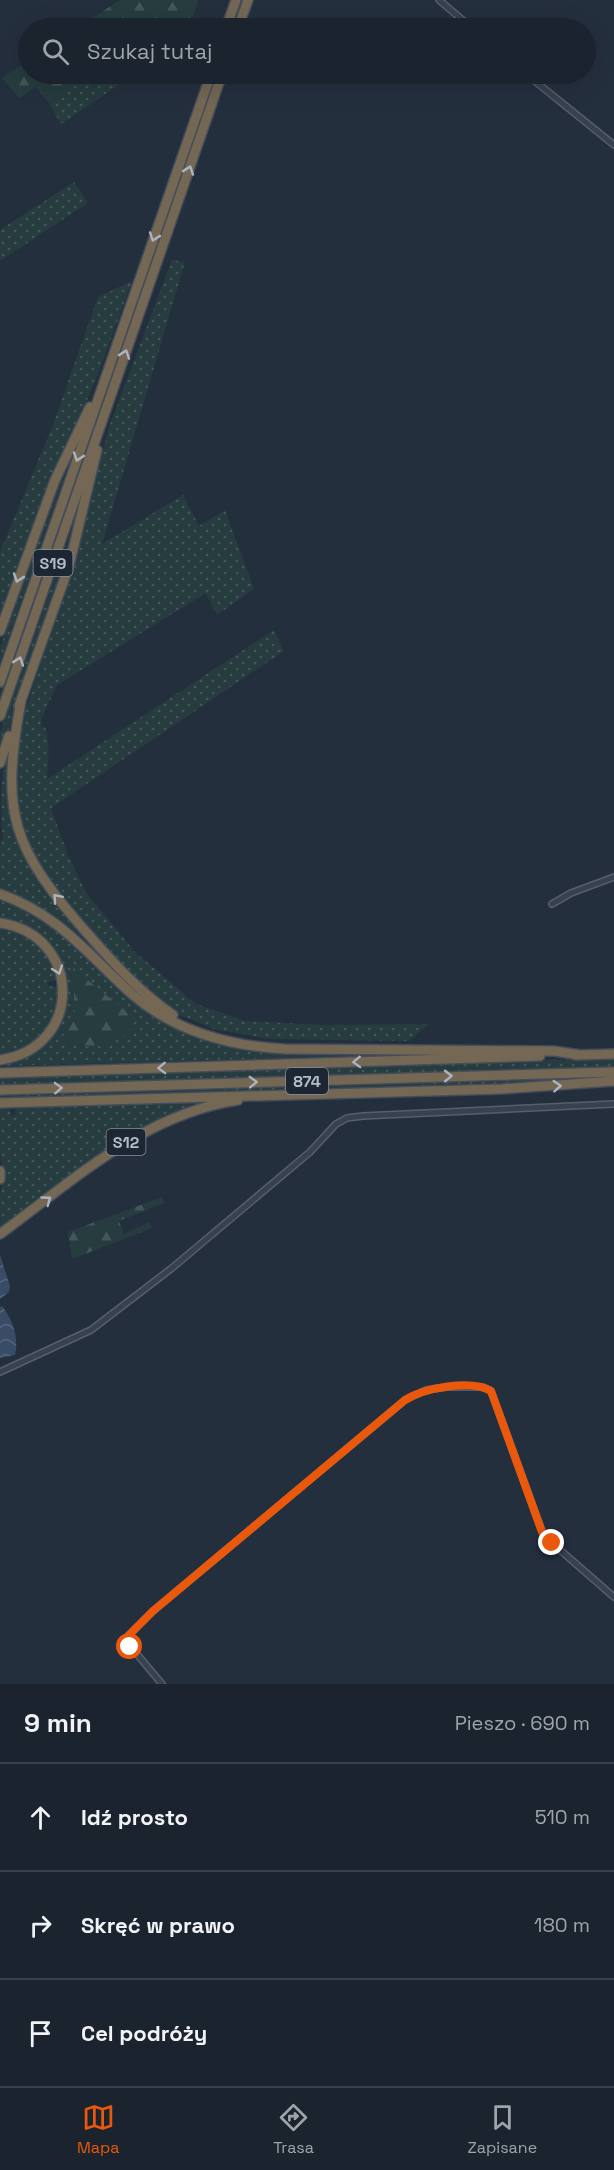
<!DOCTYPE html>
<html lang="pl">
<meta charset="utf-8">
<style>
body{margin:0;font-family:"Space Grotesk",sans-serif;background:#282f3a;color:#f1f3f6}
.stop{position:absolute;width:18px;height:18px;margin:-14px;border:4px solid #ea580c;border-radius:50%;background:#fff}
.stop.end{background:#ea580c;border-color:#fff;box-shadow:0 2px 6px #0008}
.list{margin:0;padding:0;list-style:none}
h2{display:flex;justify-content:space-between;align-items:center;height:78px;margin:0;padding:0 24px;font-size:26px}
h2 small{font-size:20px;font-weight:400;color:#a0a4aa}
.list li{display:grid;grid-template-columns:39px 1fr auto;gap:18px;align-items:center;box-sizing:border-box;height:108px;padding:0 24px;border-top:2px solid #39404a}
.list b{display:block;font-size:22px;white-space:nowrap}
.list em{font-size:20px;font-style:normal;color:#a0a4aa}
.icon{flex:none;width:33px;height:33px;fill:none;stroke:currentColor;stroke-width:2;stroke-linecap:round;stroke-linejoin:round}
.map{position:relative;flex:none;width:614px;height:1684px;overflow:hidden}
.search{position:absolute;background:#1b232e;box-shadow:0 6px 24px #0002;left:18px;right:18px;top:18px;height:66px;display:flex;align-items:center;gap:15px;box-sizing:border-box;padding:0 21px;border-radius:33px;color:#a0a4aa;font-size:22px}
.sheet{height:402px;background:#1b232e}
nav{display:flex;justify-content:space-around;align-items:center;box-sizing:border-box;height:84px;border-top:2px solid #39404a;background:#1b232e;font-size:16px;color:#a0a4aa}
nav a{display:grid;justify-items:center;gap:3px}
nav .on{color:#ea580c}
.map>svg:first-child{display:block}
</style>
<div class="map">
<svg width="614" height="1684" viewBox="0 0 614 1684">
<defs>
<pattern id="grass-dots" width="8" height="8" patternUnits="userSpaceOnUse" patternTransform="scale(1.5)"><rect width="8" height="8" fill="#263c3f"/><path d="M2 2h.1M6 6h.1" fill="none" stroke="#435659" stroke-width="1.8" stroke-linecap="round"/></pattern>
<pattern id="forest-firs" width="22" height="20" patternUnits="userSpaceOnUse" patternTransform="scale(1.5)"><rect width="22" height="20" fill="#263c3f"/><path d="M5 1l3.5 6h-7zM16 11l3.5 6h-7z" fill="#435659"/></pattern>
<pattern id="water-waves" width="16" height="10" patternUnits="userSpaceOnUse" patternTransform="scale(1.5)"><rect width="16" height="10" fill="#394c67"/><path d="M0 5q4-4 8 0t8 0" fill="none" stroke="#53647b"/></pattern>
</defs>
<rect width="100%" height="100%" fill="#242f3e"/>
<path fill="url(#grass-dots)" d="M 92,74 L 135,74 L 61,124 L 49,103 Z
M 74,182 L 88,203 L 0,261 L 0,230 Z
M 172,260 L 185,262 L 102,544 L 183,495 L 199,526 L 225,510 L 254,589 L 217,615 L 206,593 L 57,685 L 41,720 L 42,728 L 45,726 L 49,749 L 47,779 L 274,630 L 284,651 L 51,808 L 68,855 L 87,894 L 135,952 L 196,1004 L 245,1021 L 323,1025 L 429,1024 L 409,1041 L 270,1039 L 214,1029 L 180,1015 L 137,983 L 58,894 L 24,838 L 13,784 L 19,731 L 81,539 L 109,427 Z
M 132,281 L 98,374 L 33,528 L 0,620 L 0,552 L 53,425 L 98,297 Z
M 127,328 L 130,329 L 0,703 L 0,693 Z
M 79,435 L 0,662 L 0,648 L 50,500 Z
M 86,490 L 73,543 L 0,754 L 0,733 Z
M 7,756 C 4,849 40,884 97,950 L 50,912 L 0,888 L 0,841 L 3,840 C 0,814 0,778 7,756 Z
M 0,899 L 27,910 L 62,931 L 124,991 L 199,1038 L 225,1046 L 260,1052 L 421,1054 L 0,1066 L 0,1062 L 14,1061 L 43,1045 L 59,1023 L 63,1012 L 63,972 L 27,928 L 0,921 Z
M 0,928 C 29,936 50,947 57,979 L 48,982 L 48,986 L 59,987 C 55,1022 40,1052 0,1055 Z
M 614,1058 L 614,1068 L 0,1086 L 0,1076 Z
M 590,1078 L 547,1084 L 0,1100 L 0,1096 Z
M 213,1099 L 161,1118 L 136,1131 L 0,1231 L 0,1195 L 4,1175 L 0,1152 L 0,1106 L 9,1107 L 11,1116 L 15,1115 L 16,1106 Z"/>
<path fill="url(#forest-firs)" d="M 120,0 L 197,0 L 198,2 L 189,28 L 77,28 Z
M 28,61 L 28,74 L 92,74 L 49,103 L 36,87 L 19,98 L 2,78 Z
M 73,968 L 133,1017 L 135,1021 C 124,1046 91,1051 66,1043 L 63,1036 L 75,1016 Z
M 162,1197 L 164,1203 L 119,1221 L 124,1234 L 150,1222 L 152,1228 L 72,1259 L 68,1232 Z"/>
<path fill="url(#water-waves)" d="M 0,1255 L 10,1286 L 9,1292 L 0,1299 Z
M 2,1306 C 13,1320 19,1338 15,1355 L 0,1358 L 0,1307 Z"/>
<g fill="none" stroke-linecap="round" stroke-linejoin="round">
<g stroke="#565f6c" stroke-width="8">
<path id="street" d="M 439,0 L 472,28
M 526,74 L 614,145
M 552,904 L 571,893 L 614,877
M 0,1372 L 91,1330 L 172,1268 L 310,1152 L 336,1124 L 347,1118 L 363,1116 L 614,1104
M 162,1684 L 131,1647 L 127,1641 L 128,1636 L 153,1611 L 405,1400 L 426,1390 L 447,1387 L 483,1387 L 491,1391 L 542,1531 L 552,1543 L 614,1597"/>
</g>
<g stroke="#434c59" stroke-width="12">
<path id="highway" d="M 226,28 L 236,0
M 238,28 L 248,0
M 0,631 L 55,480 L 90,407
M 0,682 L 211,74
M 21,701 C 0,814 12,848 87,933 C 114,963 139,992 173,1015
M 19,706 L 69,566 L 97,450
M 0,716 L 222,74
M 0,763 L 9,736
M 0,894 C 60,915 88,955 133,995 C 176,1032 229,1046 285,1049 L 554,1051 L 580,1055
M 0,923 C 83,935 84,1048 0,1060
M 575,1055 L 614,1054
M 0,1073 L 540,1056
M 0,1090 L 614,1072
M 0,1103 L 501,1089 L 614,1081
M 0,1171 L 0,1179
M 0,1234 C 74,1180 144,1114 238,1100"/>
</g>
<use href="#street" stroke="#38414e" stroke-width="5"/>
<use href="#highway" stroke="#746855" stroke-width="9"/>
</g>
<defs><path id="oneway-chevron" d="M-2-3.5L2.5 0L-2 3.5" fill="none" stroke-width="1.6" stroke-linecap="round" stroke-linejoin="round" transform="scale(1.5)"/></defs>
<g stroke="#aeb4bd">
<use href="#oneway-chevron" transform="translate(189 170) rotate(-71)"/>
<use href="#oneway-chevron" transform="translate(154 237) rotate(109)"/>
<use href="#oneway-chevron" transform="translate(125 354) rotate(-71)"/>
<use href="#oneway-chevron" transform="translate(78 457) rotate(109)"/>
<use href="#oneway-chevron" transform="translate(18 578) rotate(109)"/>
<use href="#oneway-chevron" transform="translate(19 661) rotate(-71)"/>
<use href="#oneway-chevron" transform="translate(57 898) rotate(-131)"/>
<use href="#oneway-chevron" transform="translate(58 970) rotate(70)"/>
<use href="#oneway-chevron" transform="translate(357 1062) rotate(178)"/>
<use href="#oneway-chevron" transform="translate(162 1068) rotate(178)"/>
<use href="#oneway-chevron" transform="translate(448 1076) rotate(-1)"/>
<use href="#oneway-chevron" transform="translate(253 1082) rotate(-2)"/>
<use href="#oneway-chevron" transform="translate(557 1086) rotate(-4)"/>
<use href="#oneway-chevron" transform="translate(58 1088) rotate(-2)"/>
<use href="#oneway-chevron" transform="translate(47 1200) rotate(-36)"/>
</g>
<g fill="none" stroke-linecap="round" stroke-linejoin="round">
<path stroke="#ea580c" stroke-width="8" d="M 130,1647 L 127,1641 L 128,1636 L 153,1611 L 405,1400 C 424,1388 471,1379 491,1391 L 542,1532 L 552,1543"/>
</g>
<g text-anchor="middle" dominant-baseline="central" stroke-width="5" stroke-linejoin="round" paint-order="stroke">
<g fill="#1d2633" stroke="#878f9c" stroke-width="1.5">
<rect x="33.5" y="550" width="39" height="26" rx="4.5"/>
<rect x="286" y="1068" width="42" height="26" rx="4.5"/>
<rect x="106.5" y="1129" width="39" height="26" rx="4.5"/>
</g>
<g font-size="16" font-weight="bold" fill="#b4bcc9">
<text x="53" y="563">S19</text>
<text x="307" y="1081">874</text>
<text x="126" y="1142">S12</text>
</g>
</g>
</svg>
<div class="stop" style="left:130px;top:1647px"></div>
<div class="stop end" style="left:552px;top:1543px"></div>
<div class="search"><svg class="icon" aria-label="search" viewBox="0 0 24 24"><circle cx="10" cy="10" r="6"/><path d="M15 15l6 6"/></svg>Szukaj tutaj</div>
</div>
<section class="sheet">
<h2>9 min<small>Pieszo · 690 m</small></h2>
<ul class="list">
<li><svg class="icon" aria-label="ahead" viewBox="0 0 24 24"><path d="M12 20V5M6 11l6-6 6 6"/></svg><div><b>Idź prosto</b></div><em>510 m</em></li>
<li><svg class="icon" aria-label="right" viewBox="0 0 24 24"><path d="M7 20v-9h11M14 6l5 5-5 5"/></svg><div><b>Skręć w prawo</b></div><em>180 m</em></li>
<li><svg class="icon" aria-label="arrive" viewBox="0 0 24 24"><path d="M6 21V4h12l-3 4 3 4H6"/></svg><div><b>Cel podróży</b></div></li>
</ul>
</section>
<nav>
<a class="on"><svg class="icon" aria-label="map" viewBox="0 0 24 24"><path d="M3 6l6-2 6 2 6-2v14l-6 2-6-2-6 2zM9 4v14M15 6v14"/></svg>Mapa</a>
<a><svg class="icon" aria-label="directions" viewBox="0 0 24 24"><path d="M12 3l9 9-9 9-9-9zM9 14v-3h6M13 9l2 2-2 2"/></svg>Trasa</a>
<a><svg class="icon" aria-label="saved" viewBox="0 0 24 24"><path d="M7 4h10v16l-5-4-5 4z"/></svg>Zapisane</a>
</nav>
